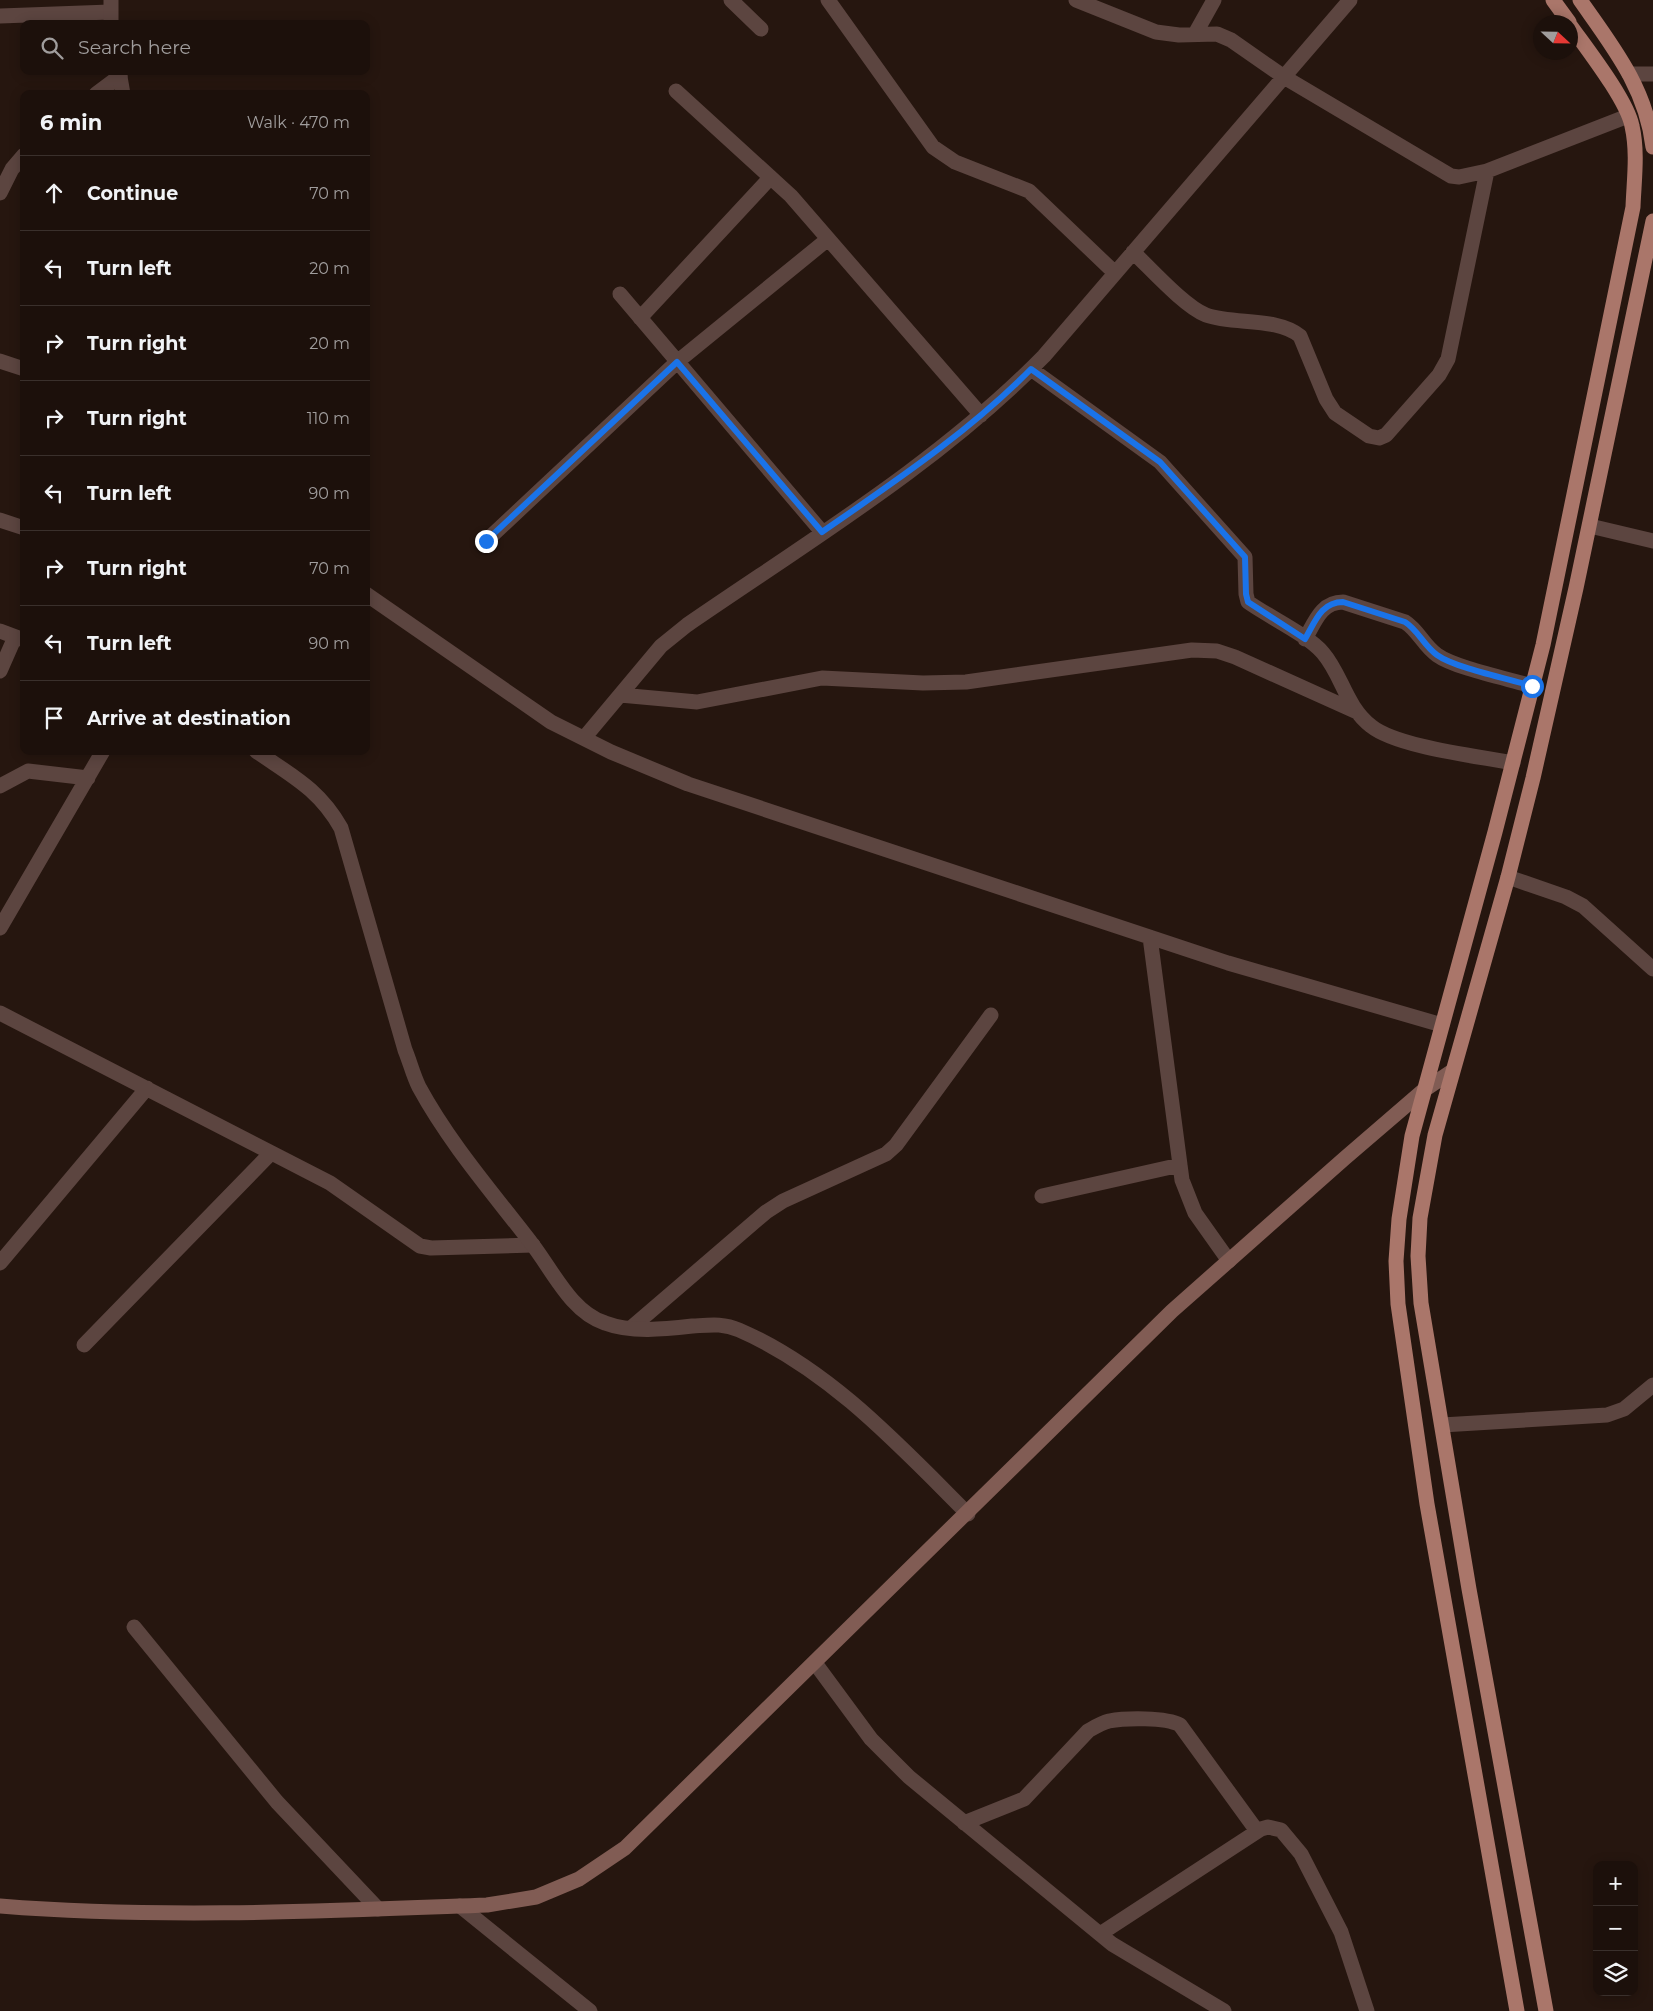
<!DOCTYPE html>
<meta charset="utf-8">
<style>
body{margin:0;font-family:Montserrat,sans-serif;background:#291e19;color:#f1f3f6}
.controls{position:absolute;right:15px;bottom:15px;display:grid;overflow:hidden;border-radius:10px;box-shadow:0 2px 12px #0003}
.controls button{width:45px;height:45px;display:grid;place-items:center;padding:0;border:0;border-bottom:1px solid #3a302c;background:#1c100b;color:#f1f3f6;font:25px sans-serif}
.compass{position:absolute;left:1533px;top:15px;width:45px;height:45px;border-radius:50%;background:#1c100b;box-shadow:0 2px 12px #0003;rotate:112deg}
.stop{position:absolute;width:15px;height:15px;margin:-11px;border:4px solid #1a73e8;border-radius:50%;background:#fff}
.stop.end{background:#1a73e8;border-color:#fff;box-shadow:0 1px 5px #0008}
.list{margin:0;padding:0;list-style:none}
h2{display:flex;justify-content:space-between;align-items:center;height:65px;margin:0;padding:0 20px;font-size:21px}
h2 small{font-size:16px;font-weight:400;color:#a09d9d}
.list li{display:grid;grid-template-columns:32px 1fr auto;gap:15px;align-items:center;box-sizing:border-box;height:75px;padding:0 20px;border-top:1px solid #3a302c}
.list b{display:block;font-size:19px;white-space:nowrap}
.list em{font-size:16px;font-style:normal;color:#a09d9d}
.icon{flex:none;width:28px;height:28px;fill:none;stroke:currentColor;stroke-width:2;stroke-linecap:round;stroke-linejoin:round}
.map{position:relative;flex:none;width:1653px;height:2011px;overflow:hidden}
.search{position:absolute;background:#1c100b;box-shadow:0 2px 12px #0003;left:20px;top:20px;width:350px;height:55px;display:flex;align-items:center;gap:12px;box-sizing:border-box;padding:0 18px;border-radius:10px;color:#a09d9d;font-size:19px}
.panel{position:absolute;background:#1c100b;box-shadow:0 2px 12px #0003;left:20px;top:90px;width:350px;height:665px;border-radius:10px}
.map>svg:first-child{display:block}
</style>
<div class="map">
<svg width="1653" height="2011" viewBox="0 0 1653 2011">
<rect width="100%" height="100%" fill="#26160f"/>
<g fill="none" stroke-linecap="round" stroke-linejoin="round">
<path stroke="#5c4540" stroke-width="15" d="M 731,0 L 761,29
M 828,0 L 933,147 L 955,162 L 1029,191 L 1115,273
M 1076,0 L 1156,32 L 1179,35 L 1217,34 L 1231,40 L 1284,77 L 1451,176 L 1459,177 L 1487,171 L 1628,116
M 0,16 L 110,12
M 1195,34 L 1214,0
M 1629,74 L 1653,74
M 676,91 L 791,196 L 981,415
M 96,94 L 120,76
M 0,193 L 12,169 L 24,155
M 1133,252 C 1151,269 1185,307 1206,315 C 1234,325 1277,317 1300,336 L 1326,399 L 1335,413 L 1369,436 L 1379,438 L 1386,435 L 1439,375 L 1448,359 L 1487,171
M 620,294 L 822,532
M 640,318 L 770,178
M 0,361 L 24,369
M 1031,369 L 1160,462 L 1245,557 L 1246,594 L 1248,602 C 1269,617 1308,635 1323,653 C 1342,675 1346,707 1371,726 C 1397,747 1477,756 1513,763
M 0,520 L 24,528
M 1590,526 L 1653,541
M 486,541 L 677,362 L 828,239
M 366,594 L 551,722 L 611,752 L 688,784 L 1228,963 L 1442,1025
M 0,631 L 24,640
M 1305,639 C 1315,622 1321,602 1343,602 L 1405,622 C 1418,630 1424,646 1437,655 C 1455,668 1509,679 1532,686
M 0,671 L 15,637
M 620,695 L 697,702 L 822,678 L 923,683 L 966,682 L 1192,650 L 1217,651 L 1235,657 L 1357,712
M 584,738 L 661,646 L 687,625 C 809,541 940,462 1044,356 L 1350,0
M 0,786 L 28,771 L 88,778
M 1508,877 L 1566,897 L 1583,906 L 1653,969
M 0,928 L 103,751
M 1150,937 L 1182,1180 L 1195,1213 L 1229,1261
M 0,1013 L 330,1183 L 420,1246 L 431,1248 L 533,1245
M 1042,1196 L 1180,1165
M 0,1263 L 147,1088
M 631,1328 L 766,1212 L 783,1201 L 886,1154 L 896,1145 L 991,1015
M 84,1345 L 271,1153
M 1442,1425 L 1607,1415 L 1624,1409 L 1653,1385
M 134,1627 L 277,1802 L 378,1909
M 815,1663 L 871,1739 L 909,1777 L 1112,1944 L 1224,2011
M 964,1823 L 1024,1799 L 1088,1731 C 1095,1727 1101,1723 1109,1721 C 1125,1718 1166,1717 1180,1725 L 1257,1831
M 460,1906 L 590,2011
M 1100,1934 L 1261,1829 L 1268,1827 L 1281,1830 L 1301,1854 L 1341,1932 L 1367,2011"/>
<path stroke="#5c4540" stroke-width="15" d="M 111,0 L 111,24
M 119,71 L 123,94
M 256,751 C 292,776 319,789 341,828 L 405,1050 C 410,1062 413,1075 419,1087 C 450,1144 493,1193 532,1244 C 553,1271 571,1312 605,1323 C 631,1333 666,1329 693,1326 C 710,1325 723,1323 739,1330 C 829,1369 899,1445 968,1514"/>
<path stroke="#815c54" stroke-width="15" d="M 0,1906 C 162,1919 326,1911 487,1905 L 536,1897 L 579,1879 L 625,1848 L 1172,1311 L 1345,1158 L 1424,1090 L 1451,1072"/>
<path stroke="#aa766a" stroke-width="15" d="M 1553,0 L 1569,22
M 1580,0 C 1613,47 1646,88 1653,147
M 1517,2011 L 1427,1504 L 1398,1304 L 1396,1261 L 1399,1219 L 1412,1136 L 1495,832 L 1543,645 L 1633,207 C 1634,180 1638,153 1632,126 C 1627,100 1587,49 1570,25
M 1546,2011 L 1469,1589 L 1421,1303 L 1418,1256 L 1420,1218 L 1435,1135 L 1508,877 L 1533,778 L 1576,588 L 1653,221"/>
</g>
<g fill="none" stroke-linecap="round" stroke-linejoin="round">
<path stroke="#1a73e8" stroke-width="6" d="M 486,541 L 677,362 L 822,532 C 894,482 969,432 1031,369 L 1160,462 L 1245,557 L 1246,594 L 1248,602 L 1305,639 C 1315,622 1321,602 1343,602 L 1405,622 C 1418,630 1424,646 1437,655 C 1455,668 1509,679 1532,686"/>
</g>
</svg>
<div class="controls">
<button>+</button>
<button>−</button>
<button><svg class="icon" aria-label="layers" viewBox="0 0 24 24"><path d="M12 4l9 5-9 5-9-5zM3 14l9 5 9-5"/></svg></button>
</div>
<svg class="compass" viewBox="-18 -18 36 36"><path d="M0-13l5 13h-10z" fill="#e53935"/><path d="M0 13l5-13h-10z" fill="#a09d9d"/></svg>
<div class="stop" style="left:1532px;top:686px"></div>
<div class="stop end" style="left:486px;top:541px"></div>
<div class="search"><svg class="icon" aria-label="search" viewBox="0 0 24 24"><circle cx="10" cy="10" r="6"/><path d="M15 15l6 6"/></svg>Search here</div>
<section class="panel">
<h2>6 min<small>Walk · 470 m</small></h2>
<ul class="list">
<li><svg class="icon" aria-label="ahead" viewBox="0 0 24 24"><path d="M12 20V5M6 11l6-6 6 6"/></svg><div><b>Continue</b></div><em>70 m</em></li>
<li><svg class="icon" aria-label="left" viewBox="0 0 24 24"><path d="M17 20v-9H6M10 6l-5 5 5 5"/></svg><div><b>Turn left</b></div><em>20 m</em></li>
<li><svg class="icon" aria-label="right" viewBox="0 0 24 24"><path d="M7 20v-9h11M14 6l5 5-5 5"/></svg><div><b>Turn right</b></div><em>20 m</em></li>
<li><svg class="icon" aria-label="right" viewBox="0 0 24 24"><path d="M7 20v-9h11M14 6l5 5-5 5"/></svg><div><b>Turn right</b></div><em>110 m</em></li>
<li><svg class="icon" aria-label="left" viewBox="0 0 24 24"><path d="M17 20v-9H6M10 6l-5 5 5 5"/></svg><div><b>Turn left</b></div><em>90 m</em></li>
<li><svg class="icon" aria-label="right" viewBox="0 0 24 24"><path d="M7 20v-9h11M14 6l5 5-5 5"/></svg><div><b>Turn right</b></div><em>70 m</em></li>
<li><svg class="icon" aria-label="left" viewBox="0 0 24 24"><path d="M17 20v-9H6M10 6l-5 5 5 5"/></svg><div><b>Turn left</b></div><em>90 m</em></li>
<li><svg class="icon" aria-label="arrive" viewBox="0 0 24 24"><path d="M6 21V4h12l-3 4 3 4H6"/></svg><div><b>Arrive at destination</b></div></li>
</ul>
</section>
</div>
